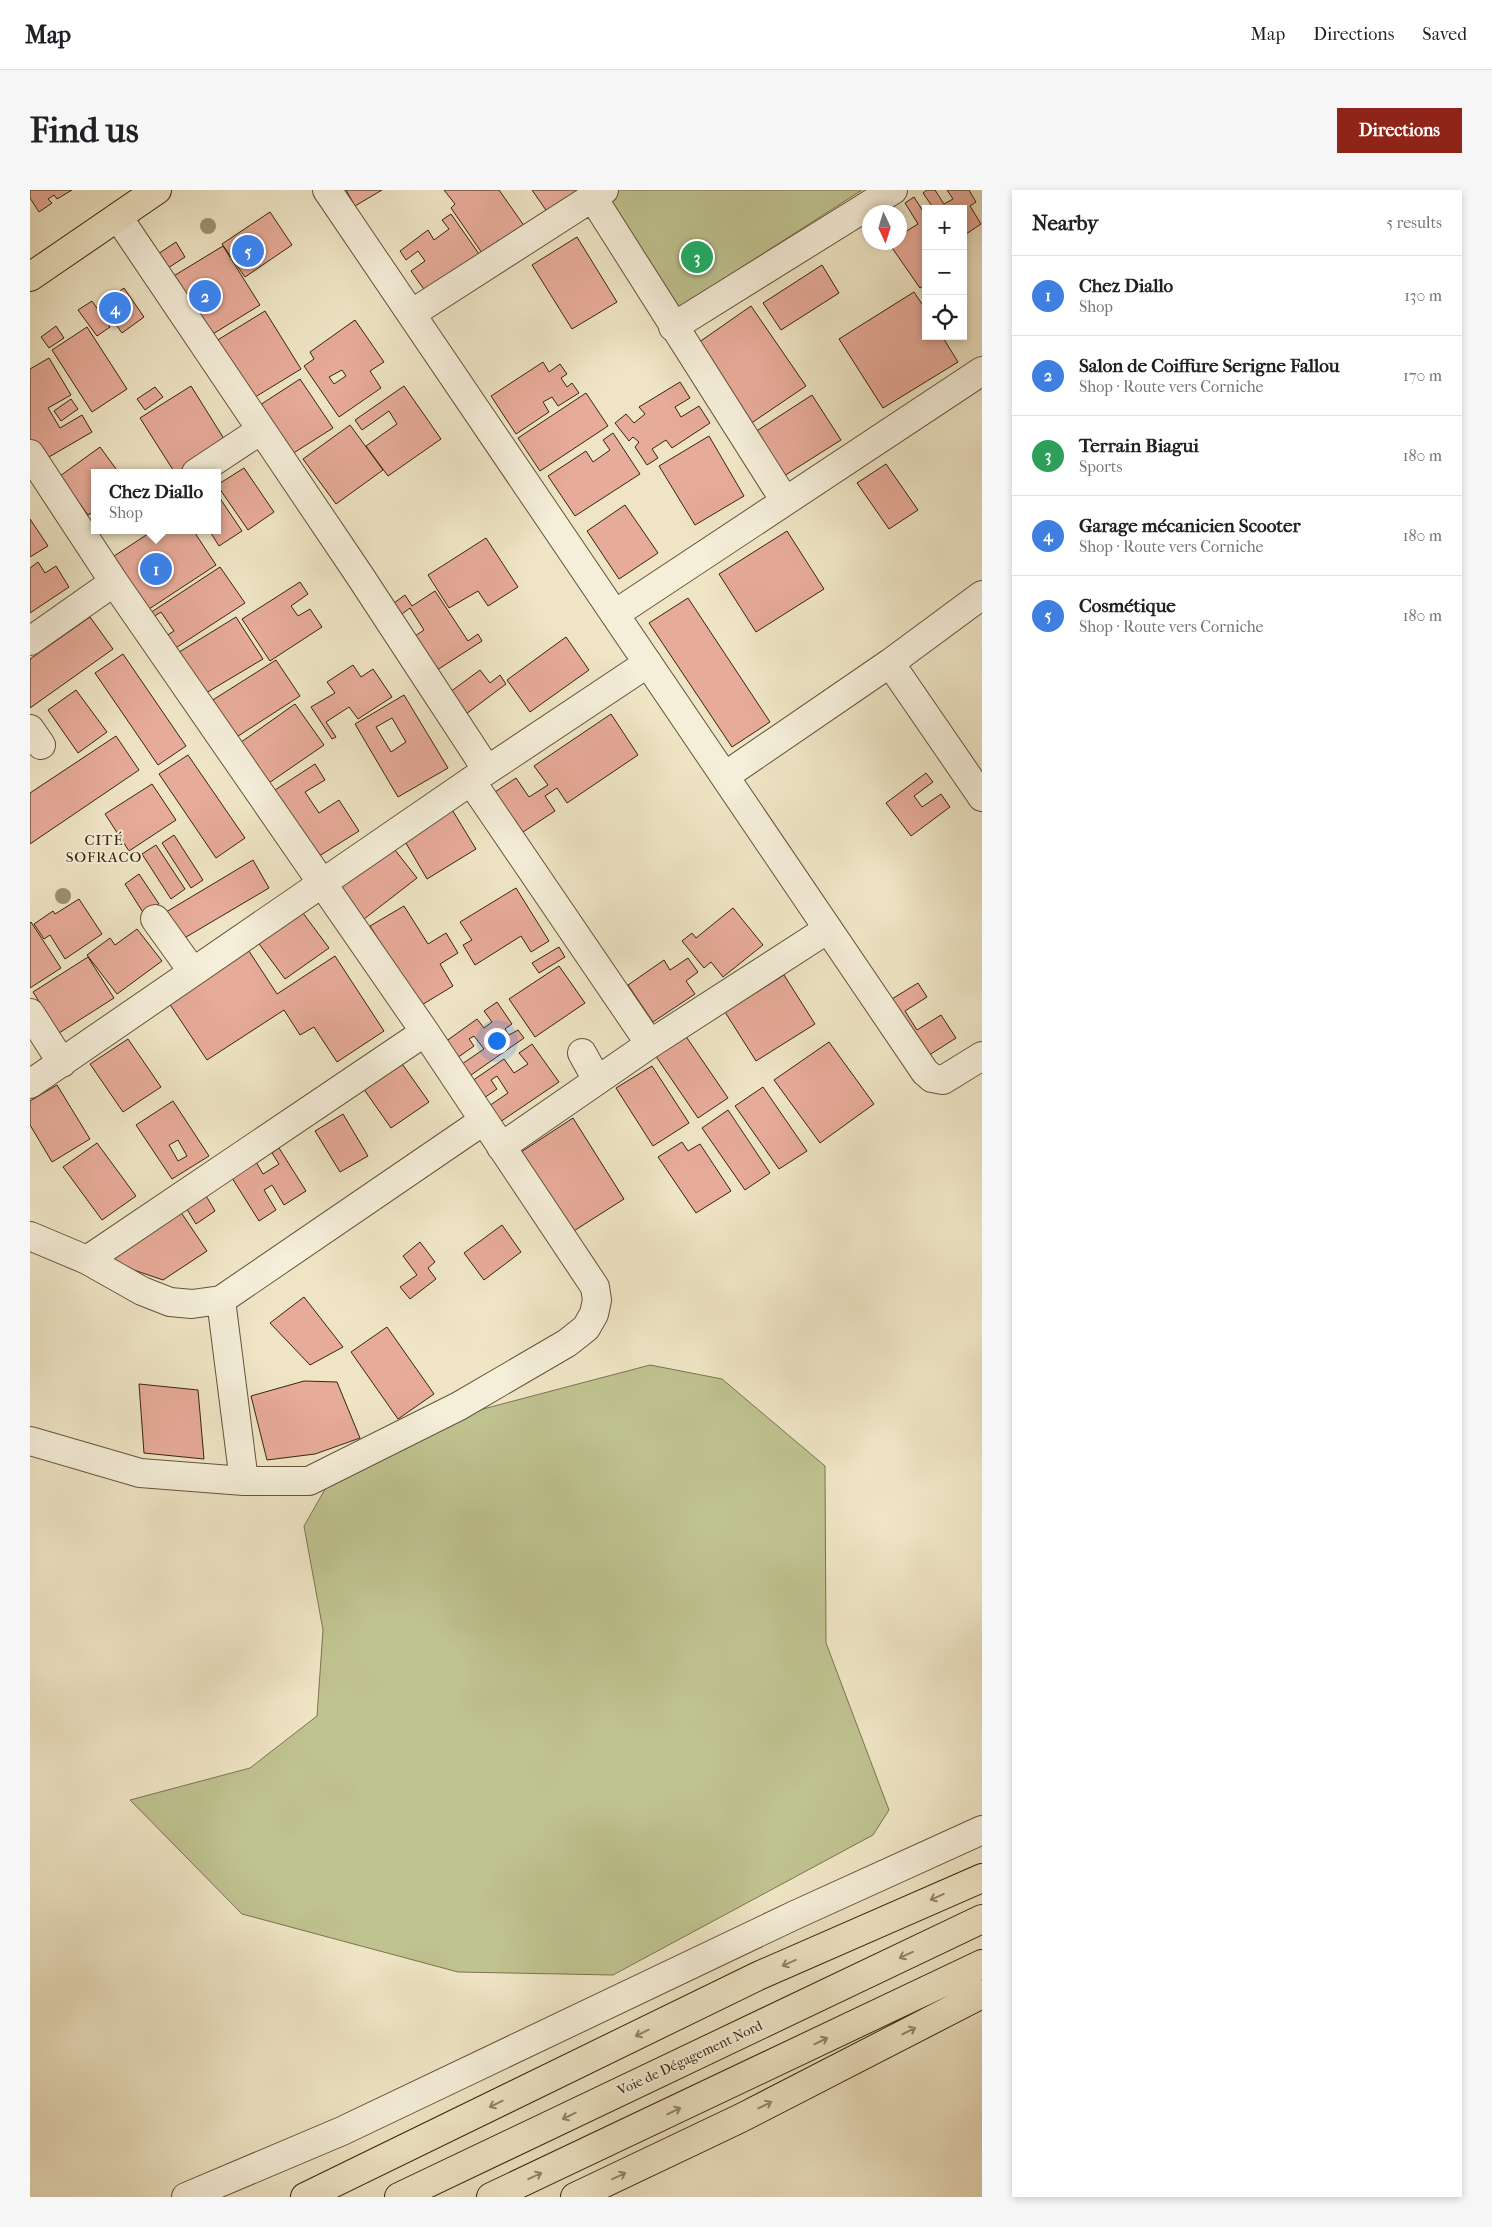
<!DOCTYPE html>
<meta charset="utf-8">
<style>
body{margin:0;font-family:"IM FELL French Canon",serif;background:#f6f6f6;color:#202124}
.controls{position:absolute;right:15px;top:15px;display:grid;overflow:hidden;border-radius:0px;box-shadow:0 2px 8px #0003}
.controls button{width:45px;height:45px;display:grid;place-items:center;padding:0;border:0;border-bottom:1px solid #e0e0e0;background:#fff;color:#202124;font:25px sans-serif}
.compass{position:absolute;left:832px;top:15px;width:45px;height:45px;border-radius:50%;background:#fff;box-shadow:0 2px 8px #0003;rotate:176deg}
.you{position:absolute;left:466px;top:850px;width:18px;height:18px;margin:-12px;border:4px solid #fff;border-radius:50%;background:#1a73e8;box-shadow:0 0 0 8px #1a73e833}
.badge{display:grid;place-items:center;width:32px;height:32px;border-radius:50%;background:#8f2418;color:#fff;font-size:16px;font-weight:700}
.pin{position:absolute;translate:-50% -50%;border:2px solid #fff;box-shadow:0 1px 5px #0006}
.popup{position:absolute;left:61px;top:279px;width:130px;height:65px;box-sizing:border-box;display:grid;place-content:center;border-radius:0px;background:#fff;filter:drop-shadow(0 1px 4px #0005);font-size:16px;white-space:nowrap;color:#757577}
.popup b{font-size:19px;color:#202124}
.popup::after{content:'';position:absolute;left:50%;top:100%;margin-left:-10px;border:10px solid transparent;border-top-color:#fff}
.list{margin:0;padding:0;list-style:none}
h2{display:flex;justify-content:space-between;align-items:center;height:65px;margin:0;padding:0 20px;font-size:21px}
h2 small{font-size:16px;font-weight:400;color:#757577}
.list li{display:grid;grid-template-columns:32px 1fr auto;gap:15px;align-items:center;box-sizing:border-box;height:80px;padding:0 20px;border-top:1px solid #e0e0e0}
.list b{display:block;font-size:19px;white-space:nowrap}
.list p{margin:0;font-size:16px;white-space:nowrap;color:#757577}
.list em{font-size:16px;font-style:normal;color:#757577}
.icon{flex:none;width:28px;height:28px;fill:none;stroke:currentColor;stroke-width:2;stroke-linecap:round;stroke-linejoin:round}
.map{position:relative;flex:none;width:952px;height:2007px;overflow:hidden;border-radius:0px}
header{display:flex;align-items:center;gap:30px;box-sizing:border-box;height:70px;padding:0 25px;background:#fff;border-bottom:1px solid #e0e0e0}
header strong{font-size:24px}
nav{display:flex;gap:28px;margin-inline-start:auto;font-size:18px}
.intro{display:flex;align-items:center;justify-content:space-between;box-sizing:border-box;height:120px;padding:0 30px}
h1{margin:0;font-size:35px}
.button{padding:12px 22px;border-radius:0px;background:#8f2418;color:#fff;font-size:18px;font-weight:700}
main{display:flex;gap:30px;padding:0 30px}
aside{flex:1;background:#fff;border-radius:0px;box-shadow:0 2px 8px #0003}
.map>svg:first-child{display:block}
</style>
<header>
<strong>Map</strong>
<nav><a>Map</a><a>Directions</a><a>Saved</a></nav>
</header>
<div class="intro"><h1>Find us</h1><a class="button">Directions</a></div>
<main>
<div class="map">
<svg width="952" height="2007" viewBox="0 0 952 2007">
<rect width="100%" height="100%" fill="#efe5c5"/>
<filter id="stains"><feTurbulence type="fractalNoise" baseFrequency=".004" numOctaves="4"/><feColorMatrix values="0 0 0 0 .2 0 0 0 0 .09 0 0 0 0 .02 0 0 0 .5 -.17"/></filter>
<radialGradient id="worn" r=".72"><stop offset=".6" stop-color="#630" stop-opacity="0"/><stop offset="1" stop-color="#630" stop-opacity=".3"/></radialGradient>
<path fill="#bfc390" stroke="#7b744e" d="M 588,0 L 832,0 L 642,122 L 570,12 Z
M 620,1175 L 692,1189 L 795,1276 L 796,1453 L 859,1620 L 843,1645 L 583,1785 L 428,1782 L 212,1724 L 100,1610 L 220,1578 L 287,1526 L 293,1440 L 274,1336 L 302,1287 L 381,1238 Z"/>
<path fill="#e7ab99" stroke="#37240c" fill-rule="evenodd" d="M 0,0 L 42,0 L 27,9 L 24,5 L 18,9 L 22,13 L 9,22 L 0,8 Z
M 316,0 L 352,0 L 325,16 Z
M 414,0 L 469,0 L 495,37 L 472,54 L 469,50 L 452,63 L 421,18 L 425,14 Z
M 502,0 L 551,0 L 518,23 Z
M 897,0 L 905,0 L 914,14 L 923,9 L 917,0 L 939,0 L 946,12 L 940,16 L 951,34 L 933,46 L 933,19 L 904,19 L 893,3 Z
M 884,7 L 896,26 L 896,94 L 890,98 L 858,52 L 869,52 L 869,33 L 875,42 L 888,34 L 875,13 Z
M 240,22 L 262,55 L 215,87 L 192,54 Z
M 421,24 L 449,64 L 396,102 L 381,81 L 395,71 L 388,61 L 376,70 L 370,61 L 398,40 L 404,50 L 419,39 L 412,30 Z
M 547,47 L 587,112 L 542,139 L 502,75 Z
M 146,52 L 155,67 L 138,78 L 128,64 Z
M 193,56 L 230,115 L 178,147 L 142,87 Z
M 792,75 L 809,103 L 751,140 L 733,113 Z
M 94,98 L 114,127 L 92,143 L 71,114 Z
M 884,102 L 896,120 L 896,146 L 912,146 L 928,172 L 853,218 L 809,149 Z
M 62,111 L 80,137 L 67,146 L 48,120 Z
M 721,116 L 776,196 L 720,234 L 665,155 Z
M 235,121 L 271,179 L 222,209 L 186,151 Z
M 325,130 L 354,172 L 340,181 L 351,198 L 309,227 L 274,176 L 284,169 L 280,162 ZM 312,180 L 316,186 L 304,194 L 299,187 Z
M 26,136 L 34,148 L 19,158 L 11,147 Z
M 57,137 L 97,199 L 62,222 L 22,160 Z
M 19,168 L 41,205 L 18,218 L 30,238 L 52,225 L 62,242 L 12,271 L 0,250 L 0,179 Z
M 513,172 L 519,182 L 530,174 L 537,184 L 531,188 L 537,197 L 542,193 L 549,203 L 528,216 L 522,207 L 513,212 L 519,222 L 486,244 L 461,206 Z
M 270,189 L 303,238 L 262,264 L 230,215 Z
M 650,192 L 660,208 L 645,217 L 651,227 L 669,216 L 680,233 L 642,258 L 636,250 L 622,259 L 628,268 L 617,275 L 605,257 L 609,252 L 603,247 L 599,251 L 585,233 L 596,224 L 604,233 L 615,224 L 609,217 Z
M 161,196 L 196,252 L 145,283 L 110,228 Z
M 374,196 L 411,249 L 358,286 L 336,256 L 367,234 L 359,221 L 332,240 L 325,230 Z
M 125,197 L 133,207 L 115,220 L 107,209 Z
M 556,203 L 578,236 L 510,281 L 488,248 Z
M 782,205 L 811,250 L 754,286 L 725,242 Z
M 41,209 L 48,219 L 31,231 L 24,221 Z
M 320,235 L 353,280 L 306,314 L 273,269 Z
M 583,243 L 610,284 L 545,326 L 518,286 L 556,261 L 563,272 L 580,260 L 573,250 Z
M 679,246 L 714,306 L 665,335 L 629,276 Z
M 70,257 L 89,283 L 65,283 L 65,321 L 58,325 L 30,286 Z
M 856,274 L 888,320 L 859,339 L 827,293 Z
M 214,278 L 244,322 L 218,340 L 187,295 Z
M 187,304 L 212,341 L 189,356 L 179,340 L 187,340 Z
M 595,315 L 628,363 L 589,389 L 557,341 Z
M 0,329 L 18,356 L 0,367 Z
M 124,340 L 163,340 L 186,375 L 116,421 L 81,368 Z
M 757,341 L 794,399 L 726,442 L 689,384 Z
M 456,348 L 488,397 L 458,416 L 448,401 L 419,418 L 398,385 Z
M 8,372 L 15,383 L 26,376 L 39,397 L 0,423 L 0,378 Z
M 190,377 L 215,413 L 144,459 L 136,446 L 144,441 L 131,422 L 123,427 L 120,423 Z
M 270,392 L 278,404 L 261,416 L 268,426 L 280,419 L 292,437 L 240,471 L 212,429 Z
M 405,401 L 438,451 L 448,444 L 452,451 L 404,482 L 382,448 L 394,440 L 380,418 L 372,424 L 364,413 L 375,405 L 382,416 Z
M 658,408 L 740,532 L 702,557 L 619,433 Z
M 60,427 L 83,459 L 0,518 L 0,469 Z
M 206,427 L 233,469 L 171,506 L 146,464 Z
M 536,447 L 559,480 L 500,522 L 477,490 Z
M 93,464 L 156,556 L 128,575 L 65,483 Z
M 246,470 L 270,506 L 202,550 L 178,513 Z
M 323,475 L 331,487 L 343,479 L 362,507 L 328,529 L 319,517 L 296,532 L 306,547 L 302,549 L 281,517 L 305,503 L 297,492 Z
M 450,480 L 460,493 L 470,485 L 476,494 L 432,527 L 416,505 Z
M 46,500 L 77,542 L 48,563 L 18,520 Z
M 374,505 L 418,578 L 368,607 L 325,534 ZM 362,528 L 376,552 L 361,562 L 346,537 Z
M 265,514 L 294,555 L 236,595 L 207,555 Z
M 581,524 L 608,565 L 537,613 L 527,598 L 515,606 L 525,621 L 493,642 L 465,602 L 486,588 L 499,607 L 518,595 L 504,576 Z
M 86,546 L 109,580 L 0,654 L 0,603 Z
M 158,565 L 215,648 L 186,668 L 129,584 Z
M 285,574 L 295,590 L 275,602 L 289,623 L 309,610 L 329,641 L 286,668 L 242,602 Z
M 896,583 L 903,592 L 884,606 L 892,617 L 911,604 L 920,617 L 881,646 L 856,613 Z
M 122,594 L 146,630 L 99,661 L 75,624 Z
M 421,618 L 446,659 L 397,689 L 373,648 Z
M 144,645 L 173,690 L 161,698 L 132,653 Z
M 126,655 L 155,699 L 141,709 L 112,664 Z
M 361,655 L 387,688 L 334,729 L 308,695 Z
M 223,670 L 239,698 L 151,750 L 136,722 Z
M 109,684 L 129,714 L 114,724 L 95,694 Z
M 486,698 L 519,751 L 501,762 L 491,746 L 445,775 L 433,755 L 442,750 L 430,732 Z
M 49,709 L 72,744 L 35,769 L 20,745 L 14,749 L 4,734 L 23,721 L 25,724 Z
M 374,716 L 398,754 L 416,743 L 428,763 L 410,774 L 423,796 L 390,816 L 340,736 Z
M 703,718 L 733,755 L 693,787 L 681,772 L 674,778 L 652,751 L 662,743 L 666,748 Z
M 270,719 L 299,758 L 255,789 L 227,751 Z
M 1,732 L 31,778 L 0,798 L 0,733 Z
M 107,739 L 132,771 L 87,804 L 57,765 L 80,748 L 85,755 Z
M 529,757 L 535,767 L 509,783 L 502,773 Z
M 217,758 L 247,804 L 305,766 L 354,841 L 307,872 L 284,837 L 270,845 L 254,820 L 177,870 L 137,810 Z
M 58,767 L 84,808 L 29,843 L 3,802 Z
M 658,768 L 668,782 L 656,791 L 665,804 L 623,832 L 598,795 L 634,770 L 640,780 Z
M 529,776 L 555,813 L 505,847 L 479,809 Z
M 754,785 L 785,834 L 726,871 L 695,822 Z
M 888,793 L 897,807 L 875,821 L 887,840 L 911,825 L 926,848 L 893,869 L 857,812 Z
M 467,812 L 482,834 L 475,839 L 479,845 L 488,840 L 494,848 L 441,885 L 432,874 L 454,859 L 444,846 L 439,849 L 444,856 L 427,868 L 415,852 L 447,829 L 454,838 L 462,832 L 454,821 Z
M 655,845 L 698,908 L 668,928 L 625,865 Z
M 98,849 L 131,897 L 93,922 L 60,874 Z
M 799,852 L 844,914 L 790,953 L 744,890 Z
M 502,854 L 529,892 L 470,932 L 459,916 L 478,903 L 467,886 L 461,890 L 467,899 L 454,908 L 442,891 L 474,869 L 484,883 L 498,874 L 489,863 Z
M 370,871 L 399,912 L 361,938 L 333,898 Z
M 622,876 L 659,933 L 623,956 L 586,898 Z
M 27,895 L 60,949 L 22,972 L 0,935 L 0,911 Z
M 733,897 L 777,961 L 749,979 L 705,916 Z
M 143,911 L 179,966 L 142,989 L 106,935 ZM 148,950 L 157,966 L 148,971 L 139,955 Z
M 698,920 L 740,983 L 715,1000 L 672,938 Z
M 313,924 L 338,966 L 310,982 L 285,941 Z
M 543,928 L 594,1009 L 539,1044 L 488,964 Z
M 652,952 L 658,961 L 670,954 L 701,1001 L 666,1023 L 628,967 Z
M 67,953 L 106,1006 L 72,1030 L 33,977 Z
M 249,958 L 276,1001 L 254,1015 L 242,995 L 234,1000 L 246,1020 L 229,1031 L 202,988 L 226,972 L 233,984 L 249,974 L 242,963 Z
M 175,1004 L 185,1021 L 166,1034 L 155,1016 Z
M 148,1018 L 177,1061 L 133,1090 L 98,1078 L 76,1064 Z
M 472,1035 L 491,1062 L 454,1090 L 434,1063 Z
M 390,1052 L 405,1072 L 398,1078 L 406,1089 L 380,1109 L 370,1097 L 387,1085 L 373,1066 Z
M 274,1107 L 313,1157 L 280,1175 L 240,1133 Z
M 357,1137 L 404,1204 L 368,1229 L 321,1162 Z
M 274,1191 L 307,1192 L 330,1248 L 285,1264 L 237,1270 L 221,1206 Z
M 109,1194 L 168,1200 L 174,1269 L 114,1263 Z"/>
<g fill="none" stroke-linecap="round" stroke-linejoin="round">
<g stroke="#65543a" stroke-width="30">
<path id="minor" d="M 297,0 L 895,882 L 902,888 L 913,890 L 952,866
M 563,8 L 755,311
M 88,27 L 330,386 L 457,580
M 381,124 L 574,0
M 643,137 L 863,0
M 0,264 L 84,392 L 395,842 L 565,1097 L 567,1110 L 564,1124 L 556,1138 L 537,1153 L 429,1216 L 279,1291 L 214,1291 L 110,1283 L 0,1251
M 166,283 L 231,240
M 585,424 L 952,181
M 0,451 L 84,392
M 860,473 L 952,607
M 0,539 L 11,555
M 695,586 L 860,473 L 952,405
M 441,591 L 620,854
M 125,729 L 163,782
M 0,823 L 32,873
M 552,863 L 567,890
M 0,894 L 441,591 L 618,473
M 471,957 L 620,854 L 798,739
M 0,1046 L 57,1070 L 112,1101 L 140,1112 L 162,1114 L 191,1110 L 453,931
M 57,1070 L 395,842
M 191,1110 L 214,1291
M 156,2007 L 312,1941 L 765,1725 L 952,1640"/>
</g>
<g stroke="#37240c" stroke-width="30">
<path id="major" d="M 0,87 L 127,0"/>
</g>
<g stroke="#37240c" stroke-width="30">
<path id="highway" d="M 275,2007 L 728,1786 L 952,1688
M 369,2007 L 952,1729
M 461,2007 L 952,1774
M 545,2007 L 711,1928 L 952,1804"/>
</g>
<use href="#minor" stroke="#f5eed9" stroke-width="28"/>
<use href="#major" stroke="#efe5c5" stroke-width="28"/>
<use href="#highway" stroke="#efe5c5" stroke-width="28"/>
</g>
<g fill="#9c9171">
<circle cx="178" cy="36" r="8"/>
<circle cx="33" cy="706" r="8"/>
</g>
<defs><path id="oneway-shaft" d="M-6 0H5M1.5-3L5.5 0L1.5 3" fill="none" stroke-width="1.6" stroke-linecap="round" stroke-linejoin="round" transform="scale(1.25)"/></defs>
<g stroke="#938468">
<use href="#oneway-shaft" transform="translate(907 1707) rotate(156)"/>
<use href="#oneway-shaft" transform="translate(876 1765) rotate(155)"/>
<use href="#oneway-shaft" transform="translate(759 1773) rotate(156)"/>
<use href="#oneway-shaft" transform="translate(879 1841) rotate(-27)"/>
<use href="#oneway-shaft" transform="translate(612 1843) rotate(154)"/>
<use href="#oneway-shaft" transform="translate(791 1851) rotate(-26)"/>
<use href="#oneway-shaft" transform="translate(466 1914) rotate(154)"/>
<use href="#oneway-shaft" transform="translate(735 1915) rotate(-27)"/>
<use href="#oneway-shaft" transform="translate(644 1921) rotate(-26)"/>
<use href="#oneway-shaft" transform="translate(539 1926) rotate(154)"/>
<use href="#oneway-shaft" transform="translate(505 1986) rotate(-25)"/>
<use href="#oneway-shaft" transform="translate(589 1986) rotate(-25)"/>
</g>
<g text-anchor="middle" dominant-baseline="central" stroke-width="4" stroke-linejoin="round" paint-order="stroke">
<g font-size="14" fill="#37240c" stroke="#f5eed9">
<text transform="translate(660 1868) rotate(-25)">Voie de Dégagement Nord</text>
</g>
<g font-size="15" letter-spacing="1" fill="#37240c" stroke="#f5eed9">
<text x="74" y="650">CITÉ<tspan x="74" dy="17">SOFRACO</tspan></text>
</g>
</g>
<rect width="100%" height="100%" filter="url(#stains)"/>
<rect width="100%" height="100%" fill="url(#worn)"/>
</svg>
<div class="controls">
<button>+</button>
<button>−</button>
<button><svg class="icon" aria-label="locate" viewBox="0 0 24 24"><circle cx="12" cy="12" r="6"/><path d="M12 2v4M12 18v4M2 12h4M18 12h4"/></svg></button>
</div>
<svg class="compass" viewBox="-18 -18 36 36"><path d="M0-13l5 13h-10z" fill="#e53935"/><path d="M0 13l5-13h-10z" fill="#757577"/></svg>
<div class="you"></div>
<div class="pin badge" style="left:126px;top:379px;background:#3f7fe0">1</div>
<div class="popup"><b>Chez Diallo</b>Shop</div>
<div class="pin badge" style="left:175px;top:106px;background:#3f7fe0">2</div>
<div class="pin badge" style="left:667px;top:67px;background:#2e9e5b">3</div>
<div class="pin badge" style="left:85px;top:118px;background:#3f7fe0">4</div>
<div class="pin badge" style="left:218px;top:61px;background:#3f7fe0">5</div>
</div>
<aside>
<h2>Nearby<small>5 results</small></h2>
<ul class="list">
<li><span class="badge" style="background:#3f7fe0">1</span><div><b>Chez Diallo</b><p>Shop</p></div><em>130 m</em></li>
<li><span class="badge" style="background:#3f7fe0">2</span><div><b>Salon de Coiffure Serigne Fallou</b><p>Shop · Route vers Corniche</p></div><em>170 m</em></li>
<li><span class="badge" style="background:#2e9e5b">3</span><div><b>Terrain Biagui</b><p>Sports</p></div><em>180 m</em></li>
<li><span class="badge" style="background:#3f7fe0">4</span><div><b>Garage mécanicien Scooter</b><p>Shop · Route vers Corniche</p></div><em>180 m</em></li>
<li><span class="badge" style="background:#3f7fe0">5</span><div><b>Cosmétique</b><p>Shop · Route vers Corniche</p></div><em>180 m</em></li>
</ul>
</aside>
</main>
